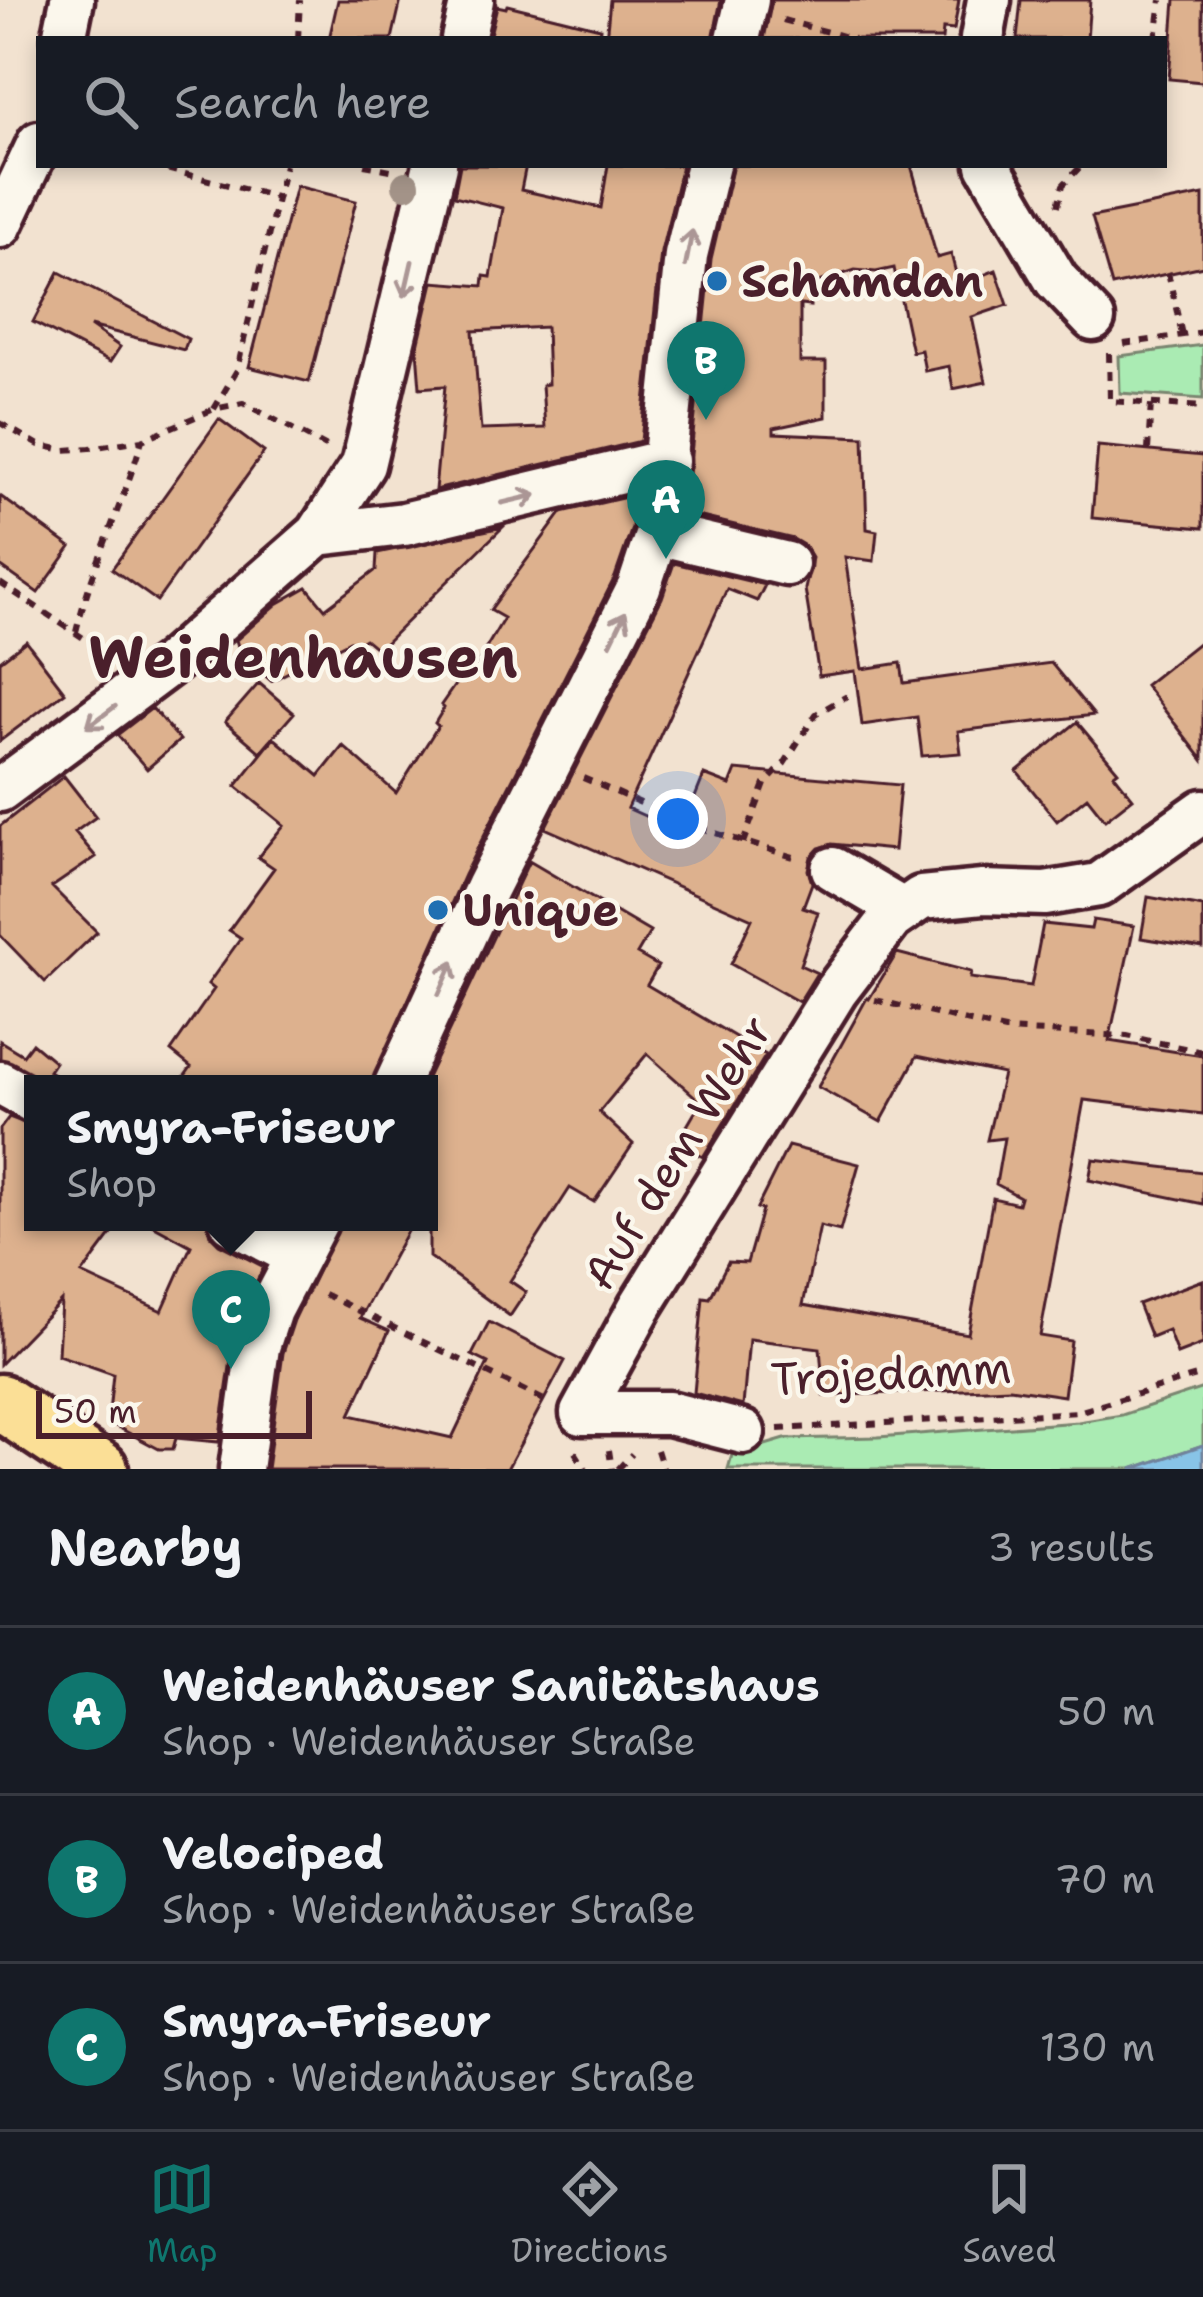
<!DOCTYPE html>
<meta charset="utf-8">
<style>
body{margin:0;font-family:"Shantell Sans",sans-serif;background:#20242c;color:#f1f3f6}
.scale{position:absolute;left:36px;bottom:30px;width:276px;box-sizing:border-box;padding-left:12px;border:6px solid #4a1f2b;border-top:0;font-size:33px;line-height:42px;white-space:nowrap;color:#4a1f2b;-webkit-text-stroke:9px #fbf7ec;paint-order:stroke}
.you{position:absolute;left:678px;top:819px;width:42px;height:42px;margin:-30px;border:9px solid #fff;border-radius:50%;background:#1a73e8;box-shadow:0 0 0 18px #1a73e833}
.badge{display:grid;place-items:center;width:78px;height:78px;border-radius:50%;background:#0f766e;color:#fff;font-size:39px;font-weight:700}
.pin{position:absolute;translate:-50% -99px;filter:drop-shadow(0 3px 6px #0008)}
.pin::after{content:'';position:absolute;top:63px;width:42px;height:36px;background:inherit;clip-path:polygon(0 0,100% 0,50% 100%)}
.popup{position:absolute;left:24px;top:1075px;width:414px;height:156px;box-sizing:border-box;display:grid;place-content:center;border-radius:0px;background:#171b24;filter:drop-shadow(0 3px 9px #0005);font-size:39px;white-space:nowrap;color:#9ea1a6}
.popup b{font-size:45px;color:#f1f3f6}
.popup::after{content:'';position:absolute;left:50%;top:100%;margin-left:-24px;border:24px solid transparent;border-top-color:#171b24}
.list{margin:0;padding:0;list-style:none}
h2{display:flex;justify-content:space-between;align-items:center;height:156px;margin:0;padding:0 48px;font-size:51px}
h2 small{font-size:39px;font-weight:400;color:#9ea1a6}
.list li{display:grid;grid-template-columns:78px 1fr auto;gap:36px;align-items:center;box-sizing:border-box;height:168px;padding:0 48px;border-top:3px solid #363941}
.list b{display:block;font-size:45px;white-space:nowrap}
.list p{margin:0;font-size:39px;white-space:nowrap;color:#9ea1a6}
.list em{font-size:39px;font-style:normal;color:#9ea1a6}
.icon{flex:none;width:66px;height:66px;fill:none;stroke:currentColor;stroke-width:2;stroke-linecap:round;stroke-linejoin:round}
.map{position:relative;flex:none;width:1203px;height:1469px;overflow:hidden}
.search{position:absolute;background:#171b24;box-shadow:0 6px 18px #0003;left:36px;right:36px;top:36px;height:132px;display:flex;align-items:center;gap:30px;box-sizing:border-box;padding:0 42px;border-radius:0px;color:#9ea1a6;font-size:45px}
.sheet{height:660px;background:#171b24}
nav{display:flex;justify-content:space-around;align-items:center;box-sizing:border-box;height:168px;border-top:3px solid #363941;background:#171b24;font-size:33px;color:#9ea1a6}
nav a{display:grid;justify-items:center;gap:6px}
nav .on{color:#0f766e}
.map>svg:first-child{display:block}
</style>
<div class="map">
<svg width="1203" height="1469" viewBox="0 0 1203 1469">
<rect width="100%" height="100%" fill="#f2e2d0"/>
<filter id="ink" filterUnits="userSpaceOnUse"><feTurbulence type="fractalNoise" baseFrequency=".00833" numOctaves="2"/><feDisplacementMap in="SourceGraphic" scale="24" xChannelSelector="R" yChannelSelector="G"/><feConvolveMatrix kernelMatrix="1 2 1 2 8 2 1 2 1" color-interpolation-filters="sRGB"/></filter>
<g filter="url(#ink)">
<path fill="#aaebb3" stroke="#7a856f" stroke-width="3" d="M 1203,345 L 1203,399 L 1120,393 L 1119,356 Z
M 1203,1388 L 1203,1445 L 1132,1469 L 728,1469 L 732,1455 L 785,1439 L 878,1437 L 1078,1422 L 1122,1415 Z"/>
<path fill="#88c4e7" stroke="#6f829c" stroke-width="3" d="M 1203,1445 L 1203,1469 L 1132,1469 Z"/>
<path fill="#ddb18e" stroke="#4a1f2b" stroke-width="3" fill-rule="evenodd" d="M 338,0 L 401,0 L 392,39 L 329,39 Z
M 610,0 L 721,0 L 713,39 L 606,39 Z
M 772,0 L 959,0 L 954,30 L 943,29 L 942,39 L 764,39 Z
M 1021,0 L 1090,0 L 1087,39 L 1017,39 Z
M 1175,0 L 1203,0 L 1203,82 L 1169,79 Z
M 507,5 L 600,28 L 599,39 L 489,39 L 497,6 L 506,8 Z
M 460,165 L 526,165 L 521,190 L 601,208 L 608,165 L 682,165 L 661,252 L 641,441 L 435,490 L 445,386 L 420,388 L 417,350 L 433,282 L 483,286 L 484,276 L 491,277 L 503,208 L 454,196 ZM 546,327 L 548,384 L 542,385 L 545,428 L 481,430 L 473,331 Z
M 733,165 L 911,165 L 937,258 L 951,254 L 959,285 L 996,270 L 1008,305 L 972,317 L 986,382 L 953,389 L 949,366 L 925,371 L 921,350 L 912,352 L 894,268 L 876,272 L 855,270 L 810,285 L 810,306 L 800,305 L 800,362 L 826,362 L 826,417 L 774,428 L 774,433 L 864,437 L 867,529 L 877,531 L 874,561 L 845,557 L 862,669 L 901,663 L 904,683 L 1051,663 L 1094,715 L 958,731 L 961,753 L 922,756 L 917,717 L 862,725 L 855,671 L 819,676 L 805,589 L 812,558 L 805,546 L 793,539 L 685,513 L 711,259 Z
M 296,186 L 356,201 L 309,382 L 249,367 Z
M 1203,195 L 1203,266 L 1112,286 L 1092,217 Z
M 59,272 L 188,339 L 184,350 L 90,326 L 120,347 L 110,362 L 33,322 Z
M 219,419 L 264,452 L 157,601 L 112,569 Z
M 1098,446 L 1203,456 L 1203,528 L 1092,518 Z
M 635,495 L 632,528 L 615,577 L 464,875 L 371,1084 L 179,1084 L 191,1067 L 171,1051 L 214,989 L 208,984 L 241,938 L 229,930 L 274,868 L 258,857 L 284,825 L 236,786 L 274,738 L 319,776 L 343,746 L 396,793 L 438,726 L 435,723 L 444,708 L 441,705 L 468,666 L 473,670 L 504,618 L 490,610 L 562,512 Z
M 0,496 L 71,547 L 38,593 L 0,566 Z
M 503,527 L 378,650 L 365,639 L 354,646 L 350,641 L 271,681 L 240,653 L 236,640 L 277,604 L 307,587 L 325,609 L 376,570 L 377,553 Z
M 674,563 L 765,585 L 757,601 L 727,589 L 627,808 L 681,832 L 704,775 L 730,785 L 736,770 L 900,785 L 894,850 L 832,844 L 819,848 L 811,857 L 808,870 L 812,883 L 803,907 L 818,912 L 800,965 L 817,973 L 799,1002 L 731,964 L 752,919 L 545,828 L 662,598 Z
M 1203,639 L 1203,760 L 1145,685 Z
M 26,641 L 65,692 L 0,741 L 0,661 Z
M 259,683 L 294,713 L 260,752 L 225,722 Z
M 152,708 L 180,740 L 147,769 L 117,735 Z
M 1077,722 L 1118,771 L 1114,774 L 1133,798 L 1105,820 L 1087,797 L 1057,821 L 1017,771 Z
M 64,776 L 96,817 L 75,832 L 96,857 L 52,887 L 97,932 L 45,982 L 0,935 L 0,826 Z
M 529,861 L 650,932 L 637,954 L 658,966 L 647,985 L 766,1055 L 703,1157 L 677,1143 L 701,1102 L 647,1054 L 599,1112 L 633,1144 L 594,1202 L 570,1188 L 510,1281 L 526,1292 L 510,1316 L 429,1257 L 429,1084 L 424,1084 Z
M 1148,897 L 1203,907 L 1203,948 L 1141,938 Z
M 1093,920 L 1134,926 L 1109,1041 L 1203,1056 L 1203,1114 L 1084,1100 L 1040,1336 L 1071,1341 L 1064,1396 L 1010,1388 L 824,1396 L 820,1348 L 749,1339 L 743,1406 L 694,1393 L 703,1297 L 710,1298 L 728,1262 L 747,1263 L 762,1210 L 757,1208 L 788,1146 L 859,1164 L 840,1231 L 820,1226 L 803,1305 L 968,1334 L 993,1198 L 1018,1204 L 1020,1197 L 996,1184 L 1004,1138 L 987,1140 L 1003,1074 L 917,1056 L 881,1122 L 818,1087 L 867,998 L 869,999 L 897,953 L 971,972 L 970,978 L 1031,986 L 1043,924 L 1091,929 Z
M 0,1041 L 23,1055 L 32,1043 L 55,1062 L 49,1071 L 70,1084 L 51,1084 L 0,1058 Z
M 9,1117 L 33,1126 L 33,1222 L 121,1222 L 82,1274 L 162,1311 L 191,1246 L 147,1222 L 207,1222 L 210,1235 L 219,1244 L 264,1267 L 246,1302 L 234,1339 L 219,1442 L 176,1438 L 173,1449 L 159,1449 L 108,1422 L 113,1374 L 58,1355 L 61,1301 L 0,1364 L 0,1129 Z
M 1093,1159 L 1203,1172 L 1203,1204 L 1089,1180 Z
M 341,1222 L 412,1222 L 360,1318 L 389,1331 L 350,1415 L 452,1438 L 488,1363 L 472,1355 L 489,1322 L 565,1361 L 507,1469 L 267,1469 L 283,1353 L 294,1320 Z
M 1203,1280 L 1203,1344 L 1177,1354 L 1168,1330 L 1151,1337 L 1138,1304 Z"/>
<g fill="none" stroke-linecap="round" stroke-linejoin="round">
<g stroke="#4a1f2b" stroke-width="51">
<path id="minor" d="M 64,39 L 72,0
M 463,39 L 472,0
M 738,39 L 747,0
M 982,39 L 989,0
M 988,165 L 1056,280 L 1093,319
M 0,226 L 39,143
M 657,533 L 787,564
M 318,534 L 404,524 L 667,461
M 0,790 L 172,662 L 318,534 L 363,465 L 435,165
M 833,869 L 903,910
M 0,1083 L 33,1101
M 396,1084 L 487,887 L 639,587 L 657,533 L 686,255 L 708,165
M 232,1222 L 297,1256
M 582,1413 L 640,1307 L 836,991 L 891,919 L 921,898 L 983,892 L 1045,894 L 1099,885 L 1203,811
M 582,1413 L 669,1413 L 743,1432
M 241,1469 L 258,1347 L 270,1310 L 316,1222"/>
</g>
<g stroke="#4a1f2b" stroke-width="63">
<path id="major" d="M 0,1402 L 100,1469"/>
</g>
<path stroke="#4a1f2b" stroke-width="6" stroke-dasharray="9 9" stroke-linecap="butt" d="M 783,20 L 854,39
M 298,39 L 300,0
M 1156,39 L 1161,0
M 150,165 L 279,198
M 364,165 L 396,171
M 1058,206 L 1063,185 L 1082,165
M 1168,272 L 1182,335
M 1124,344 L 1203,332
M 1109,353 L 1110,401 L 1203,407
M 214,409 L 237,370 L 285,165
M 0,423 L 39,445 L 64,450 L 90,448 L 142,440 L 214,409 L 243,403 L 331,449
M 1148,450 L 1151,403
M 0,583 L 112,657
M 76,632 C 92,565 123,505 142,440
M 583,778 L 696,827 L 800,859
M 743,843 L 765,784 L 784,764 L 816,714 L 847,696
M 875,1000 L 1005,1030 L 1127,1036 L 1203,1052
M 324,1294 L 544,1400
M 778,1429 L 1078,1412 L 1203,1374
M 609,1450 L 612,1469
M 657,1450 L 663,1469
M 575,1452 L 586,1469
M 618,1469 L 632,1454"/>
<use href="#minor" stroke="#fbf7ec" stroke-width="42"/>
<use href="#major" stroke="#fbdf96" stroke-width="54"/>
</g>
<circle fill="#a39388" cx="406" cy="185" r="14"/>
<defs><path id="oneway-shaft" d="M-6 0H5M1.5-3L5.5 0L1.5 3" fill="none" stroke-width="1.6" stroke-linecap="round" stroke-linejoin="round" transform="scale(3)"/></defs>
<g stroke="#ab9695">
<use href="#oneway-shaft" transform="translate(689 248) rotate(-79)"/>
<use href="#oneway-shaft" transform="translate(408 279) rotate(103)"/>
<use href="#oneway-shaft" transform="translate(519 499) rotate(-13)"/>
<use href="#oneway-shaft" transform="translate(618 628) rotate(-64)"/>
<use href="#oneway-shaft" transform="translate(101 717) rotate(143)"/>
<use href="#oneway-shaft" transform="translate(446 978) rotate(-66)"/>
</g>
</g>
<g fill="#1f6fb2" stroke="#fbf7ec" stroke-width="4.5">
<circle cx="717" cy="281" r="12"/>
<circle cx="438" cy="910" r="12"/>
</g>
<g text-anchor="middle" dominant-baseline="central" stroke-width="9" stroke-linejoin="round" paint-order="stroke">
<g font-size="45" font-weight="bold" fill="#4a1f2b" stroke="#fbf7ec" text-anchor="start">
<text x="741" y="281">Schamdan</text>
<text x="462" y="910">Unique</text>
</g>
<g font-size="45" fill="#4a1f2b" stroke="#fbf7ec">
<text transform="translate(677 1152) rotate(-58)">Auf dem Wehr</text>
<text transform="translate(891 1373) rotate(-3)">Trojedamm</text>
</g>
<g font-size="57" font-weight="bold" fill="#4a1f2b" stroke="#fbf7ec">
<text x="303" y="657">Weidenhausen</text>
</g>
</g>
</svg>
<div class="scale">50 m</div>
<div class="you"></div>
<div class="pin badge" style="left:666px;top:559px">A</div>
<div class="pin badge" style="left:706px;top:420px">B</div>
<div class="pin badge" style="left:231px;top:1369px">C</div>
<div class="popup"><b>Smyra-Friseur</b>Shop</div>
<div class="search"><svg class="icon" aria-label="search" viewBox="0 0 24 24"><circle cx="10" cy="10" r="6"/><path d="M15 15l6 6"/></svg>Search here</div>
</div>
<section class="sheet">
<h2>Nearby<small>3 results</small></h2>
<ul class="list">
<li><span class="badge">A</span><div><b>Weidenhäuser Sanitätshaus</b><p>Shop · Weidenhäuser Straße</p></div><em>50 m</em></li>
<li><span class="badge">B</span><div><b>Velociped</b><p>Shop · Weidenhäuser Straße</p></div><em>70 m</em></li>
<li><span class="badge">C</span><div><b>Smyra-Friseur</b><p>Shop · Weidenhäuser Straße</p></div><em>130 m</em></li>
</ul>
</section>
<nav>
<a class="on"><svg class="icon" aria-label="map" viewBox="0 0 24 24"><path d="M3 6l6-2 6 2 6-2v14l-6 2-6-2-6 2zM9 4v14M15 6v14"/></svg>Map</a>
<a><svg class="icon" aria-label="directions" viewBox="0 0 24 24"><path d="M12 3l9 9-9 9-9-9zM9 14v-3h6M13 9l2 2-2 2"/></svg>Directions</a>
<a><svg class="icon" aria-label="saved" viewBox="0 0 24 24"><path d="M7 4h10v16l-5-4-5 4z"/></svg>Saved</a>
</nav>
